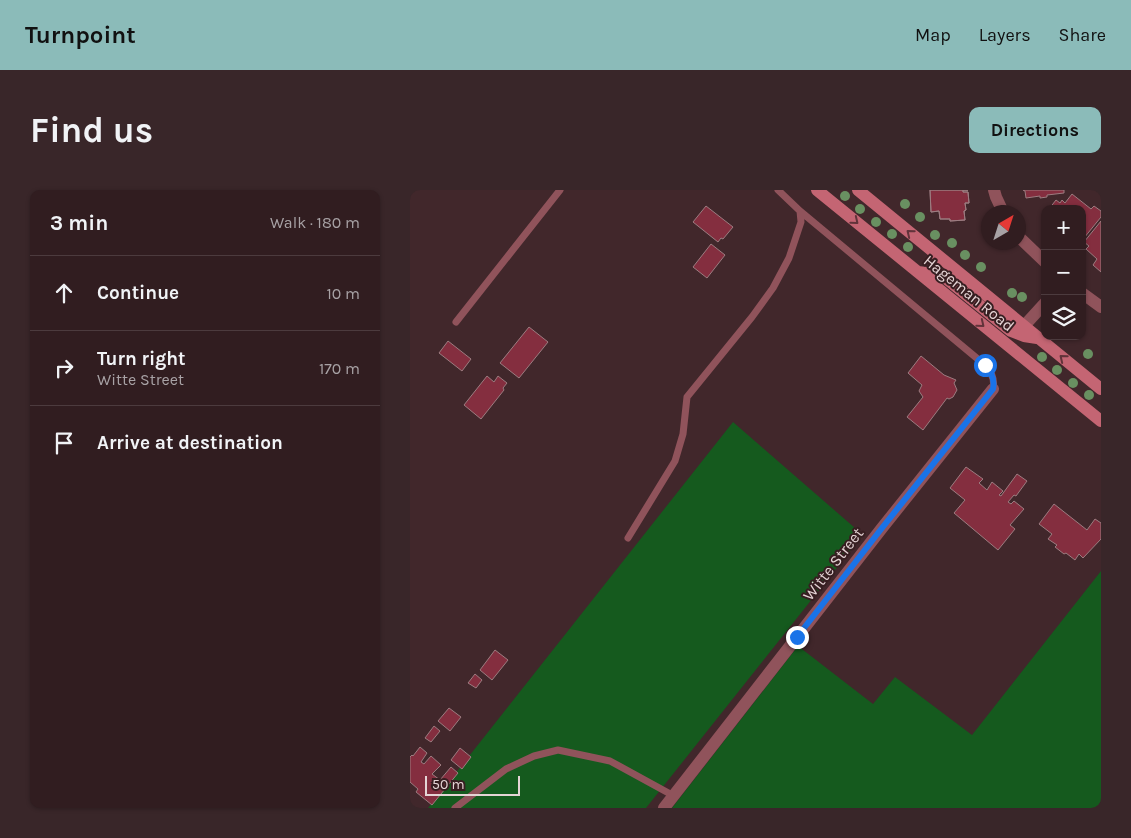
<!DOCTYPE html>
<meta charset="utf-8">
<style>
body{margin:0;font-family:Karla,sans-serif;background:#392629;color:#f1f3f6}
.controls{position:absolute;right:15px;top:15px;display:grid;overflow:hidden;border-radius:10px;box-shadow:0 1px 4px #0004}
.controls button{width:45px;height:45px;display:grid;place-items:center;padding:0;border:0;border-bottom:1px solid #4c3b3e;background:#311d20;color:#f1f3f6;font:25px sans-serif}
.compass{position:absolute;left:571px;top:15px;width:45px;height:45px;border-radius:50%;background:#311d20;box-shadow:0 1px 4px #0004;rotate:39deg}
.scale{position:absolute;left:15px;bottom:12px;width:95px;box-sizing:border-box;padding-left:5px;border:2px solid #e5d4d5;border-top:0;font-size:14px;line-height:18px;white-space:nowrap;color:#e5d4d5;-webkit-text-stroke:4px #371e21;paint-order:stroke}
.stop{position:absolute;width:15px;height:15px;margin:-11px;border:4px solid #1a73e8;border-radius:50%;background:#fff}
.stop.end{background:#1a73e8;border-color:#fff;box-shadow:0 1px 5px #0008}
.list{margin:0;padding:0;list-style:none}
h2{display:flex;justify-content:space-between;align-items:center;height:65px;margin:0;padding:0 20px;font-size:21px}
h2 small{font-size:16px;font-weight:400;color:#a8a2a5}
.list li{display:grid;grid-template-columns:32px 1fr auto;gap:15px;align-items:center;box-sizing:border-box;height:75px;padding:0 20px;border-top:1px solid #4c3b3e}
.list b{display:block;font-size:19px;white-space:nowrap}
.list p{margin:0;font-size:16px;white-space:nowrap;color:#a8a2a5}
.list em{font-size:16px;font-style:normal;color:#a8a2a5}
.icon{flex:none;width:28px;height:28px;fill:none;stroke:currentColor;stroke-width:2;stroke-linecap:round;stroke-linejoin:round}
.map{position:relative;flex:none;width:691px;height:618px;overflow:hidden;border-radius:10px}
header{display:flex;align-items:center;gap:30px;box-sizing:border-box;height:70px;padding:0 25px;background:#8bbbb9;color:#111}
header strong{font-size:24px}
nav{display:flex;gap:28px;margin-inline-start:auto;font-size:18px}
.intro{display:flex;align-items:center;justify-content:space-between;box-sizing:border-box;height:120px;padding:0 30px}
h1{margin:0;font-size:35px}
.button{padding:12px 22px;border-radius:10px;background:#8bbbb9;color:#111;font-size:18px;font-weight:700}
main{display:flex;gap:30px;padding:0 30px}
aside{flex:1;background:#311d20;border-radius:10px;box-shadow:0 1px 4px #0004}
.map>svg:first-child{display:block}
</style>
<header>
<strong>Turnpoint</strong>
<nav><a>Map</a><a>Layers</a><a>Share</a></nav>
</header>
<div class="intro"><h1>Find us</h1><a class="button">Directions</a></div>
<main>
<aside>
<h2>3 min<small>Walk · 180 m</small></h2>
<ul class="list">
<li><svg class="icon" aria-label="ahead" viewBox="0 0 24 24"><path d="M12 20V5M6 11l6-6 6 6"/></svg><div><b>Continue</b></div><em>10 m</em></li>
<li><svg class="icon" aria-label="right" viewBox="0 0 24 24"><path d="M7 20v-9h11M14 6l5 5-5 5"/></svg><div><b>Turn right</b><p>Witte Street</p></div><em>170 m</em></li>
<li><svg class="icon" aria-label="arrive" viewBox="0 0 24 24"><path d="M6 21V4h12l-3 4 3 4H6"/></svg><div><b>Arrive at destination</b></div></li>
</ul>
</aside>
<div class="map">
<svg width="691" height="618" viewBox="0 0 691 618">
<rect width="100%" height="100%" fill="#41272b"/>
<path fill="#155a1e" d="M 323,232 L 453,345 L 236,618 L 18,618 Z
M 691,381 L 691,618 L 262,618 L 388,456 L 463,514 L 485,487 L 562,545 Z"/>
<path fill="#842e3f" stroke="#9c7c80" d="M 520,0 L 558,0 L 553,0 L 553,2 L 558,2 L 559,13 L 555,13 L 556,20 L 554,21 L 555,30 L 540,31 L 540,29 L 530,29 L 529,21 L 521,22 Z
M 520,0 L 558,0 L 553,0 L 553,2 L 558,2 L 559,13 L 555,13 L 556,20 L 554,21 L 555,30 L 540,31 L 540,29 L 530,29 L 529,21 L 521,22 Z
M 613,0 L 654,0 L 654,3 L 637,5 L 637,7 L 630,8 L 630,6 L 616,8 L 615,1 Z
M 662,4 L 681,19 L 684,16 L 691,21 L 691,27 L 674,48 L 672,47 L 672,19 L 639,19 L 646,10 L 650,13 L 652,10 L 655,13 Z
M 296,16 L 323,37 L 313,49 L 311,48 L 308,52 L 283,32 Z
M 691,31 L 691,82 L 683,75 L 687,69 L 676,59 L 679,56 L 674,52 Z
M 301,54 L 315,65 L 297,88 L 283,77 Z
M 119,137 L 138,152 L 109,188 L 90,173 Z
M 38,151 L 61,169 L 52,181 L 29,163 Z
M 511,166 L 534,185 L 546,190 L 544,193 L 547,200 L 543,207 L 539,209 L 537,208 L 513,240 L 497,227 L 513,207 L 509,201 L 512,195 L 498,183 Z
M 77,186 L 84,192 L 88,186 L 97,193 L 93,198 L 94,200 L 71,229 L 54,215 Z
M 556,277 L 573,289 L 569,293 L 577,300 L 582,292 L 593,301 L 589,305 L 591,306 L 607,284 L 617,291 L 606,306 L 604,305 L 598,312 L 601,314 L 604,311 L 614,319 L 600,335 L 605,339 L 588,360 L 544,323 L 555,310 L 540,298 Z
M 644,314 L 677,340 L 685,329 L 691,333 L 691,349 L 673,368 L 669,364 L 665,370 L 656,363 L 654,364 L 645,357 L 647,355 L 638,349 L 642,344 L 629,334 Z
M 85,460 L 98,470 L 82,490 L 70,480 Z
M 65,484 L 72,490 L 66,498 L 58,493 Z
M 39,518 L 51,527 L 40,541 L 28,531 Z
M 24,536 L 30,541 L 21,552 L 15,548 Z
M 10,557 L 17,563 L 11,572 L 14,574 L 21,566 L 31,575 L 22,584 L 30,590 L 41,577 L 48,583 L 22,615 L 6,602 L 8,599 L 0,592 L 0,567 L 2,565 L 3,566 Z
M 50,558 L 61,567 L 52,579 L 41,570 Z"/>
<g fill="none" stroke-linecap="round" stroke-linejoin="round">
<path stroke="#90535b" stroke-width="7" d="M 390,21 L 575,175 C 582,182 585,189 583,199
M 46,132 L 150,0
M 218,348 L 265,271 L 273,244 L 277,207 L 342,127 L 363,98 L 379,68 L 391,32 L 390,21 L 368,0
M 45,618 L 96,579 L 124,566 L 148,560 L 200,571 L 264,606"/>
<path stroke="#90535b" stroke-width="12" d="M 584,0 L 586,7 L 593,22
M 608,46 L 635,72
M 672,103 L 691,117
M 614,136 L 635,113
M 254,618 L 472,338 L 583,199"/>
<path stroke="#c46573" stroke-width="12" d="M 407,0 L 691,231
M 448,0 L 691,199
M 508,82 L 532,85 L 601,141 L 614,146 L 627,148"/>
</g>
<g fill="#699061">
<circle cx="435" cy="6" r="5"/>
<circle cx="495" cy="14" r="5"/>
<circle cx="450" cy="19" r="5"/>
<circle cx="510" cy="27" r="5"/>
<circle cx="466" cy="32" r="5"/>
<circle cx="482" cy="44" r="5"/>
<circle cx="525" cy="45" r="5"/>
<circle cx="542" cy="53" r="5"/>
<circle cx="498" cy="57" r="5"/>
<circle cx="555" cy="65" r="5"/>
<circle cx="571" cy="77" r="5"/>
<circle cx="602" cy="103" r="5"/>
<circle cx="612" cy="107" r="5"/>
<circle cx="678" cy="164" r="5"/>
<circle cx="632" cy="167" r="5"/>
<circle cx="647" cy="180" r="5"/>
<circle cx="663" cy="193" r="5"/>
<circle cx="679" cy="205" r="5"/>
</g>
<defs><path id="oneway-chevron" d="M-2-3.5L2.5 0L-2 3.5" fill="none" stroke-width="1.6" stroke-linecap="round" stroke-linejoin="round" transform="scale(1.25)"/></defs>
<g stroke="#61333a">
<use href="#oneway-chevron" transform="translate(445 31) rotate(39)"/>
<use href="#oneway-chevron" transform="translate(500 43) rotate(-141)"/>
<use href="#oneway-chevron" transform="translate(571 134) rotate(39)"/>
<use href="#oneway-chevron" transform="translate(653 168) rotate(-141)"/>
</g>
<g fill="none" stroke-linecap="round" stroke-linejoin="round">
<path stroke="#1a73e8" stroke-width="6" d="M 387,447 L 472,338 L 583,199 C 585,189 582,182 575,175"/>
</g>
<g text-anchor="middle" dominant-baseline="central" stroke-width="4" stroke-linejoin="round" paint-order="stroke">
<g font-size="16" fill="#e5d4d5" stroke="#371e21">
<text transform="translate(559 103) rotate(39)">Hageman Road</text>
<text transform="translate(423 374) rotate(-52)">Witte Street</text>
</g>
</g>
</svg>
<div class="controls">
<button>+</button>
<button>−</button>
<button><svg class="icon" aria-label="layers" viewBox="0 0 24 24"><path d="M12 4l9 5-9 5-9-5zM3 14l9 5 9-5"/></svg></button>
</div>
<svg class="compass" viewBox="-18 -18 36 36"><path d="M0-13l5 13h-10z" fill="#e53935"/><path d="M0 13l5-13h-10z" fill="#a8a2a5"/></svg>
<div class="scale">50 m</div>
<div class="stop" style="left:575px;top:175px"></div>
<div class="stop end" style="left:387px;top:447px"></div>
</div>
</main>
